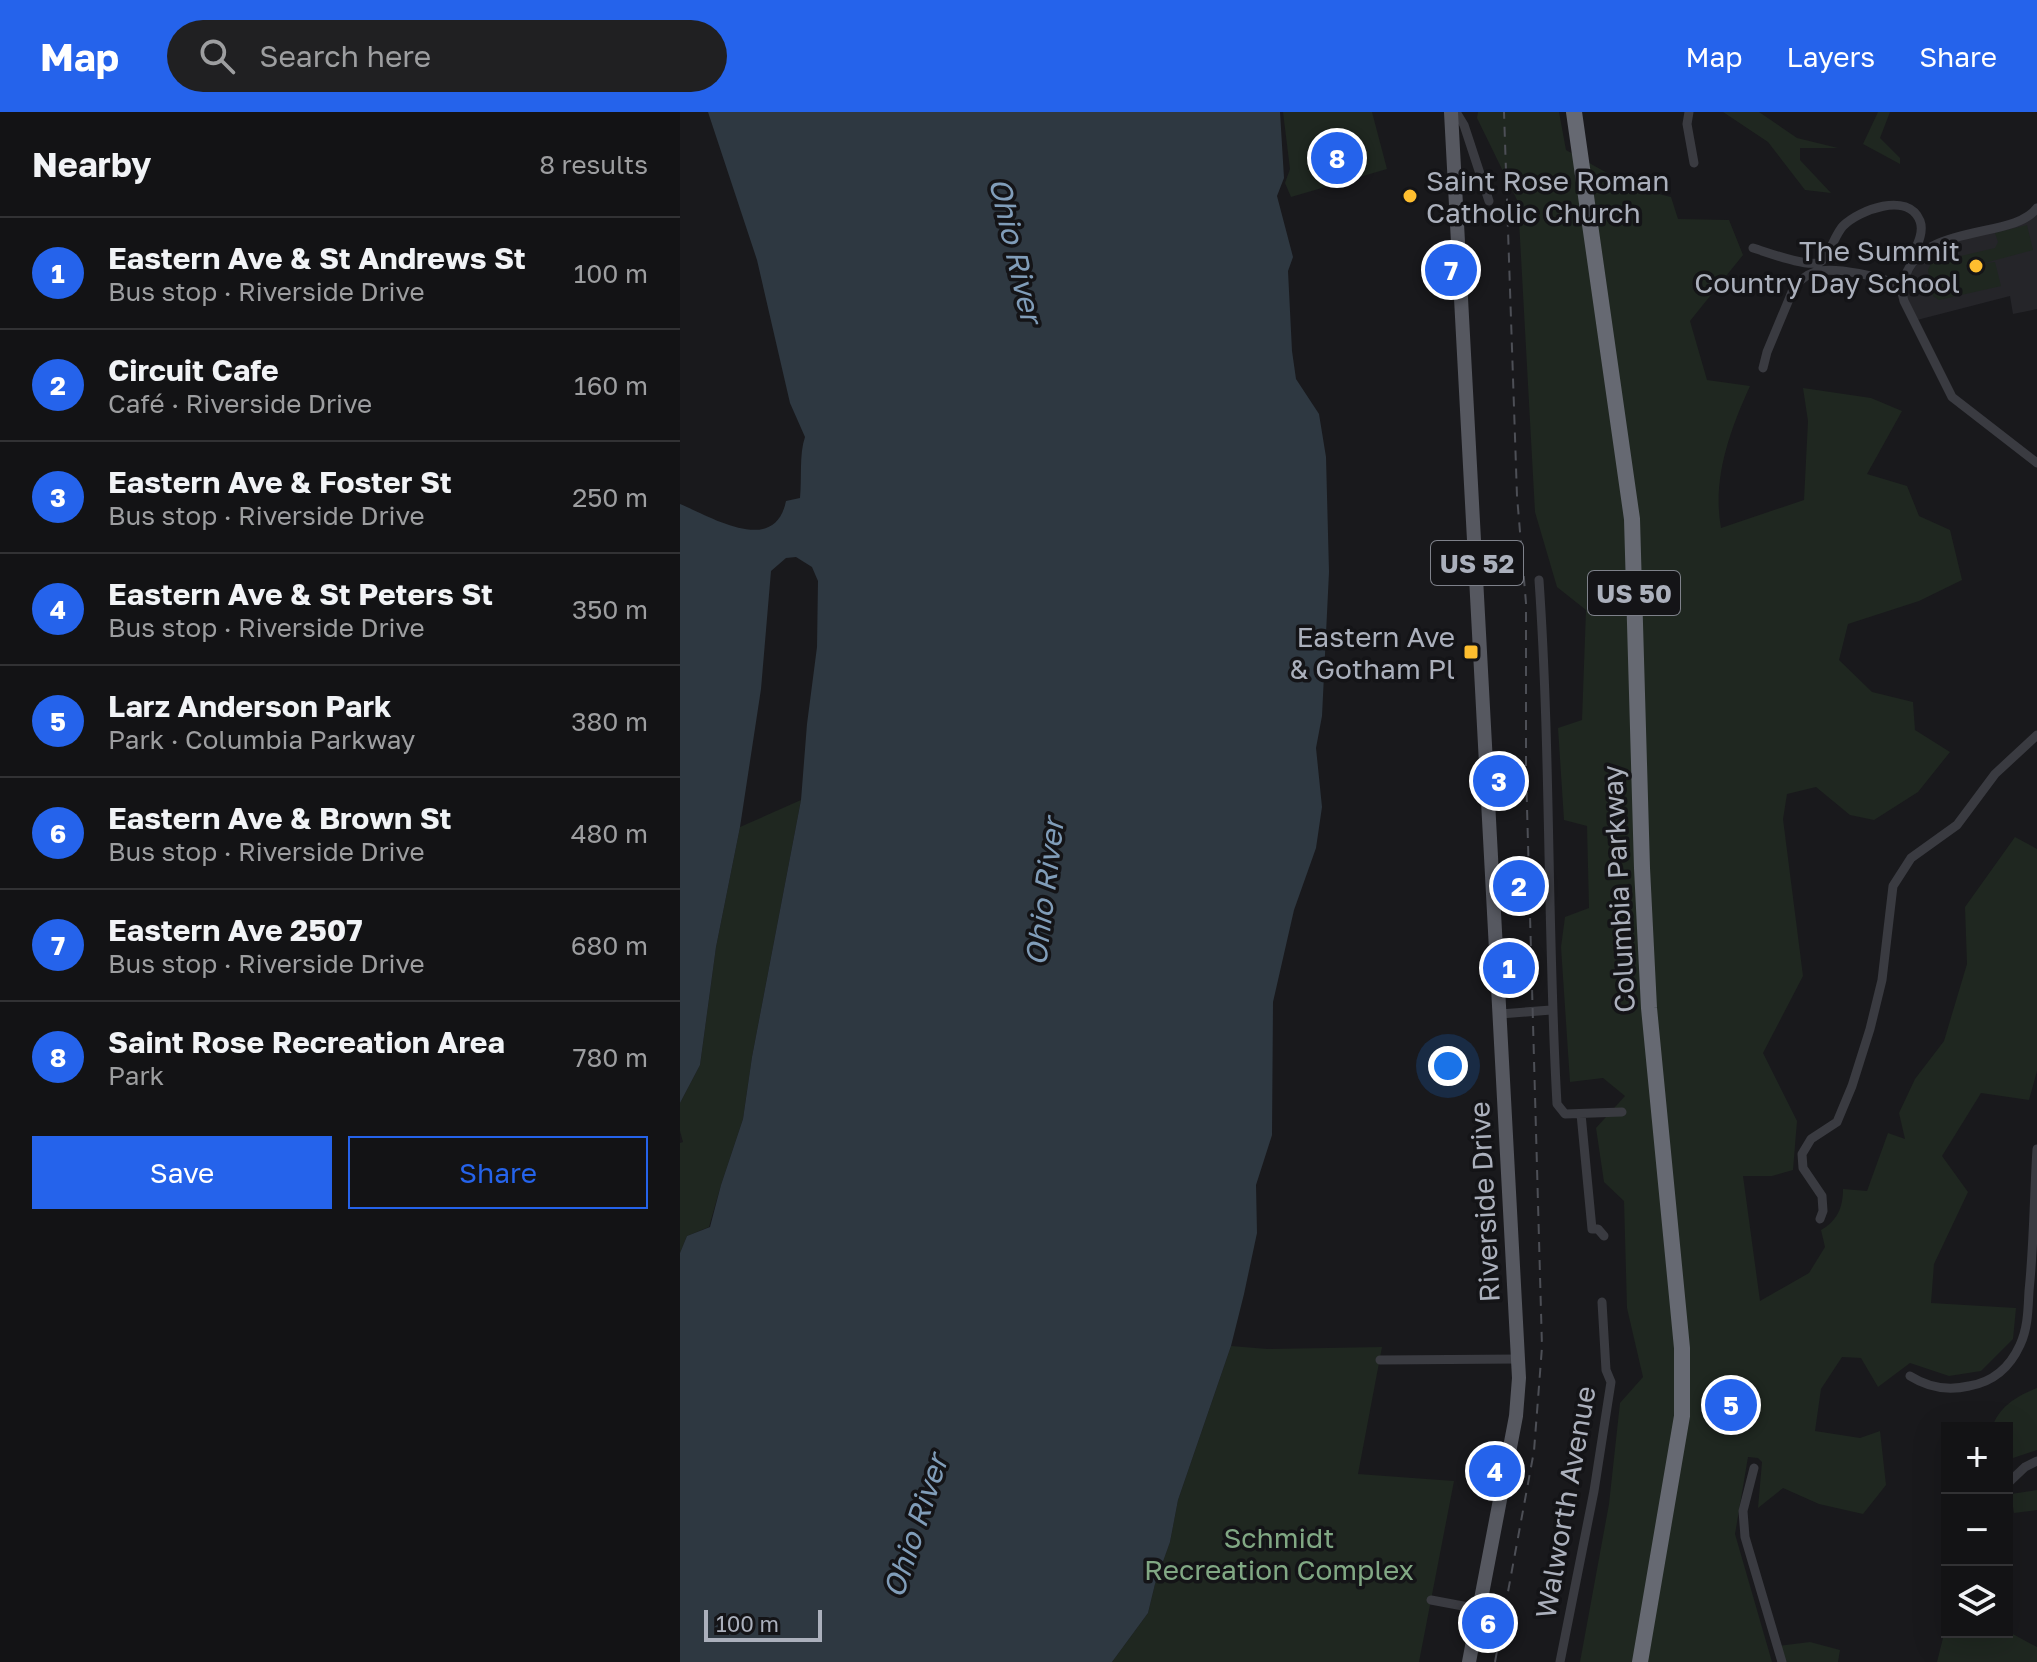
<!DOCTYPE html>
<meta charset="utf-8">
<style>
body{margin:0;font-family:"Golos Text",sans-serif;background:#202022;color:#f1f3f6}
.controls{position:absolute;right:24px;bottom:24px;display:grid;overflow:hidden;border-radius:0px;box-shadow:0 8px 32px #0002}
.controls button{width:72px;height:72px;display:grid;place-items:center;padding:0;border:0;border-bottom:2px solid #323234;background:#131315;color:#f1f3f6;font:40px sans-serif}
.scale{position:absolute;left:24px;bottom:20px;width:118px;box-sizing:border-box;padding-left:8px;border:4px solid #abb0bc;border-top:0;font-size:22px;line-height:28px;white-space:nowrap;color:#abb0bc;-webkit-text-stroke:6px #141417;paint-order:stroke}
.you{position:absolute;left:768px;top:954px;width:28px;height:28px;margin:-20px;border:6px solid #fff;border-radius:50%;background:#1a73e8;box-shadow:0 0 0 12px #1a73e833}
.badge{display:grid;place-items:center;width:52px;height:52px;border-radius:50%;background:#2563eb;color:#fff;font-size:26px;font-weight:700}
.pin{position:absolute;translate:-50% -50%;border:4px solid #fff;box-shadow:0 2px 8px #0006}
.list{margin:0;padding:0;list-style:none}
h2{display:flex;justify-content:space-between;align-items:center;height:104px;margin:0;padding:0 32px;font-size:34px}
h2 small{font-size:26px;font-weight:400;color:#9d9ea0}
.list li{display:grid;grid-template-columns:52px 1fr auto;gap:24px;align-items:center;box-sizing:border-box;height:112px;padding:0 32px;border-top:2px solid #323234}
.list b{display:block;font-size:30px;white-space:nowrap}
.list p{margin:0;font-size:26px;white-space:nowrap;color:#9d9ea0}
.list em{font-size:26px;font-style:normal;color:#9d9ea0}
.actions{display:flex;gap:16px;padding:24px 32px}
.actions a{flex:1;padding:18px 0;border:2px solid #2563eb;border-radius:0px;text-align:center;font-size:28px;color:#2563eb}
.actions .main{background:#2563eb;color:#fff}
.icon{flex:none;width:44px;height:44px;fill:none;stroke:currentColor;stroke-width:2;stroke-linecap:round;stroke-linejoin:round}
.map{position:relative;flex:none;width:1357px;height:1550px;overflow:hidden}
header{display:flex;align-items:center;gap:48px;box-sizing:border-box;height:112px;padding:0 40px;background:#2563eb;color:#fff}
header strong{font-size:38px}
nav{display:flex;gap:44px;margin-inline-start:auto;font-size:28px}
.search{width:560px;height:72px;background:#202022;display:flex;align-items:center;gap:20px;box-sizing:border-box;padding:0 28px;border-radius:44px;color:#9d9ea0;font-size:30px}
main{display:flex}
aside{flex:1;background:#131315}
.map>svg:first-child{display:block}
</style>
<header>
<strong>Map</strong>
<div class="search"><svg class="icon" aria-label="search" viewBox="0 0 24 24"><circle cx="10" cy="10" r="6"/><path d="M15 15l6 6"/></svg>Search here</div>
<nav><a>Map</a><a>Layers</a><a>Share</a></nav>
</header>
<main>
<aside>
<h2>Nearby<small>8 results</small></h2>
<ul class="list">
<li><span class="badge">1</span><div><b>Eastern Ave &amp; St Andrews St</b><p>Bus stop · Riverside Drive</p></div><em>100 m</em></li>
<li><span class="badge">2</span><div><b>Circuit Cafe</b><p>Café · Riverside Drive</p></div><em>160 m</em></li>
<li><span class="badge">3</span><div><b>Eastern Ave &amp; Foster St</b><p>Bus stop · Riverside Drive</p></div><em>250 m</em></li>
<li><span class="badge">4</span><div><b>Eastern Ave &amp; St Peters St</b><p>Bus stop · Riverside Drive</p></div><em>350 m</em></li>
<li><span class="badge">5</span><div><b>Larz Anderson Park</b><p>Park · Columbia Parkway</p></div><em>380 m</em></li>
<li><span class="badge">6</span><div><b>Eastern Ave &amp; Brown St</b><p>Bus stop · Riverside Drive</p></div><em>480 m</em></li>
<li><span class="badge">7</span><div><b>Eastern Ave 2507</b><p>Bus stop · Riverside Drive</p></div><em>680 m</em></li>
<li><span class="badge">8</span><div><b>Saint Rose Recreation Area</b><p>Park</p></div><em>780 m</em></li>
</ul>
<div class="actions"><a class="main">Save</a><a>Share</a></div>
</aside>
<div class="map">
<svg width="1357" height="1550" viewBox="0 0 1357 1550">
<rect width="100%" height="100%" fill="#19191c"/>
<path fill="#252529" d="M 1357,102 L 1357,197 L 1333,202 L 1330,184 L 1237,208 L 1228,189 L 1226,178 L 1228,167 L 1238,150 L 1274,130 L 1352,106 Z"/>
<path fill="#1f2720" d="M 603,0 L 692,0 L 707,57 L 611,85 L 605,71 L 610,57 Z
M 798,0 L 879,0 L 886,38 L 954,76 L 991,85 L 998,107 L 1049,108 L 1063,143 L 1010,209 L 1027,268 L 1070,274 C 1050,318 1032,367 1041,416 L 1124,388 L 1128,309 L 1123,276 L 1191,286 L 1222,299 L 1187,362 L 1227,374 L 1239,404 L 1270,418 L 1282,468 L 1239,489 L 1168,512 L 1159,548 L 1192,580 L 1233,590 L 1235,618 L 1270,640 L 1238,680 L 1194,708 L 1170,703 L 1136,675 L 1107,682 L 1103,707 L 1123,864 L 1083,941 L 1117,1009 L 1113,1058 L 1092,1064 L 1063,1064 L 1080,1189 L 1129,1161 L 1145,1135 L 1141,1118 C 1157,1109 1163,1096 1163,1077 L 1187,1079 L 1208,1021 L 1225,1027 L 1219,1001 L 1235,967 L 1264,929 L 1287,852 L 1285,795 L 1335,725 L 1357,737 L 1357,959 L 1349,988 L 1301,981 L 1262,1044 L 1288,1080 L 1254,1152 L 1251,1191 L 1336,1196 L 1333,1227 L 1301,1259 L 1269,1264 L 1230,1251 L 1198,1275 L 1181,1246 L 1162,1245 L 1141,1277 L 1135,1319 L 1180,1326 L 1200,1319 L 1206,1373 L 1183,1402 L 1139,1392 L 1103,1376 L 1078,1396 L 1082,1350 L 1078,1346 L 1068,1345 L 1055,1422 L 1092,1550 L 900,1550 L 929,1392 L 940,1291 L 963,1265 L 947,1196 L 944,1089 L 924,1070 L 916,1016 L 945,984 L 923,966 L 890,970 L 881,835 L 885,805 L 909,796 L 907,714 L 884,708 L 878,616 L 902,608 L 906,498 L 877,475 L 855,400 L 838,90 L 797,6 Z
M 1043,0 L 1079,0 L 1117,26 L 1158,36 L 1120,36 L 1120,48 L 1151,81 L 1125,78 L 1088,30 Z
M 1198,0 L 1210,0 L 1200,26 L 1220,46 L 1220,52 L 1183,32 Z
M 1347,113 L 1353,138 L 1301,152 L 1315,150 L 1321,174 L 1259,188 L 1253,184 L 1248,158 L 1251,151 L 1315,136 L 1318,130 L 1315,121 Z
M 121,688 L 72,945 L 63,1007 L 41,1073 L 29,1115 L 7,1124 L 0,1141 L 0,1031 L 3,1030 L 0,1019 L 0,991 L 20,953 L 36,835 L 60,715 Z
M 551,1234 L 588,1237 L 702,1235 L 678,1362 L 774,1369 L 739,1550 L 432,1550 L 468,1501 L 475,1472 L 490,1430 L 498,1388 Z
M 1357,1276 L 1357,1338 L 1327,1348 L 1327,1316 L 1312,1316 C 1318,1295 1338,1283 1357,1276 Z
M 1357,1378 L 1357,1398 L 1334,1401 L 1331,1382 Z
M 1267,1510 L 1267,1520 L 1327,1519 L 1357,1535 L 1357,1550 L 1257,1550 Z
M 1130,1530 L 1160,1538 L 1158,1550 L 1102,1550 L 1097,1534 Z"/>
<path fill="#2e3841" d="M 28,0 L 600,0 L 604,66 L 597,84 L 613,145 L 608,159 L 612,239 L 616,267 L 639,302 L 646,345 L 649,460 L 642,604 L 636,636 L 642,695 L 636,736 L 614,798 L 593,890 L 592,1023 L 576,1073 L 577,1121 L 564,1182 L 551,1234 L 498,1388 L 490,1430 L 475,1472 L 468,1501 L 432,1550 L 0,1550 L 0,1141 L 7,1124 L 30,1115 L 41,1073 L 63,1007 L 72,945 L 121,688 L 127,612 L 137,535 L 138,469 L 132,455 L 116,445 L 106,446 L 91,459 L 81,577 L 60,715 L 36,835 L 20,953 L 0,991 L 0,392 C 33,406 95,444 106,389 L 120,386 C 122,367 119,342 125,325 L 110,291 L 77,148 Z"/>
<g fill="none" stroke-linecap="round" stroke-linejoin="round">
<path stroke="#3a3b41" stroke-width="9" d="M 776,0 L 784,13 L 809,89
M 1009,0 L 1007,12 L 1014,51
M 1357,96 C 1334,128 1243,110 1225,165 C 1221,174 1221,179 1224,189 L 1272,285 L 1357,351
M 1073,136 C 1087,140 1127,156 1140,150 C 1148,147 1155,122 1163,114 C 1179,98 1228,79 1240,109 C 1245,122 1234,138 1230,150
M 1083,256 L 1087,240 L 1112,180 C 1117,171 1125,163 1135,160 C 1154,154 1204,165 1221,175
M 859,468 C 871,642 867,817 877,992 L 885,1002 L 942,1000
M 820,902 L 871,898
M 901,1002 L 912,1117 L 918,1117 L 924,1124
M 1140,1107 L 1143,1099 L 1142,1084 L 1123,1056 L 1122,1042 L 1131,1027 L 1157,1010 L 1172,974 L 1190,917 L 1202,868 L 1213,774 L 1231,746 L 1277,713 L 1315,662 L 1357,623
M 700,1248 L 838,1247
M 1230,1264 C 1249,1276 1268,1279 1289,1274 C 1313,1270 1330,1255 1340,1233 C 1348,1216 1348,1197 1349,1179 C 1354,1131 1354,1084 1357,1037
M 1074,1356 L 1063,1399 L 1065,1425 L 1102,1550
M 1327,1372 L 1345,1355 L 1357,1349
M 751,1488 L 799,1497
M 880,1550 L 914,1379 L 931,1270 L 926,1258 L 922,1190"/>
<path stroke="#565860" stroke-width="14" d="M 771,0 L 839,1266 L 836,1304 L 789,1550"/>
<path stroke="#666972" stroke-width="16" d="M 894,0 L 952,407 L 962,756 L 969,896 L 1002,1236 L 1002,1304 L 960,1550"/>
<path stroke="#4d4f56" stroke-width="2" stroke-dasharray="10 8" stroke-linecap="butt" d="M 815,1550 L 854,1339 L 862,1235 L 846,659 L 846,491 L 837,384 L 824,0"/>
</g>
<g fill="#febe2f" stroke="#141417" stroke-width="3">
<circle cx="730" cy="84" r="8"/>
<circle cx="1296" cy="154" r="8"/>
<rect x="783" y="532" width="16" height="16" rx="4"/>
</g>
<g text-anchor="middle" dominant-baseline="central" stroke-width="7" stroke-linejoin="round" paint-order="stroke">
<g fill="#141417" stroke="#7e818a" stroke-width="2">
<rect x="751" y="429" width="92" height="44" rx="6"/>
<rect x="908" y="459" width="92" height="44" rx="6"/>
</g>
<g font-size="26" font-weight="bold" fill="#abb0bc">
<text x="797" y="451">US 52</text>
<text x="954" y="481">US 50</text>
</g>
<g font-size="28" fill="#abb0bc" stroke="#141417" text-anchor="end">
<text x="746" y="68" text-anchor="start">Saint Rose Roman<tspan x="746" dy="32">Catholic Church</tspan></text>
<text x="1280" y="138">The Summit<tspan x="1280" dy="32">Country Day School</tspan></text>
<text x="775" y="524">Eastern Ave<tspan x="775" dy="32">&amp; Gotham Pl</tspan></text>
</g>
<g font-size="28" fill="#abb0bc" stroke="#141417">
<text transform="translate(938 777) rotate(-93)">Columbia Parkway</text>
<text transform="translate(804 1090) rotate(-93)">Riverside Drive</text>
<text transform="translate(885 1390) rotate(-80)">Walworth Avenue</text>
</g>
<g font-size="28" fill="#81a884" stroke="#141417">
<text x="599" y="1425">Schmidt<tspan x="599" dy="32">Recreation Complex</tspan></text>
</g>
<g font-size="30" font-style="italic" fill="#809db9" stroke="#141417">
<text transform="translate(336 138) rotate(77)">Ohio River</text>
<text transform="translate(364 780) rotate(-83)">Ohio River</text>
<text transform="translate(235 1414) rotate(-72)">Ohio River</text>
</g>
</g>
</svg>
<div class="controls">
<button>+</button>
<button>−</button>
<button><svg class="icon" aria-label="layers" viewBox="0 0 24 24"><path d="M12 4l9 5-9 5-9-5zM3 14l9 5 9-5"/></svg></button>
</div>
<div class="scale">100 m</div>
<div class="you"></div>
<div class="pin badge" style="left:829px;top:856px">1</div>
<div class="pin badge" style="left:839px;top:774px">2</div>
<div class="pin badge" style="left:819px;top:669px">3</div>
<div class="pin badge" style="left:815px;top:1359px">4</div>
<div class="pin badge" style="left:1051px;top:1293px">5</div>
<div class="pin badge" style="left:808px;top:1511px">6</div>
<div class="pin badge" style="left:771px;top:158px">7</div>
<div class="pin badge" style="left:657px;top:46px">8</div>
</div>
</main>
